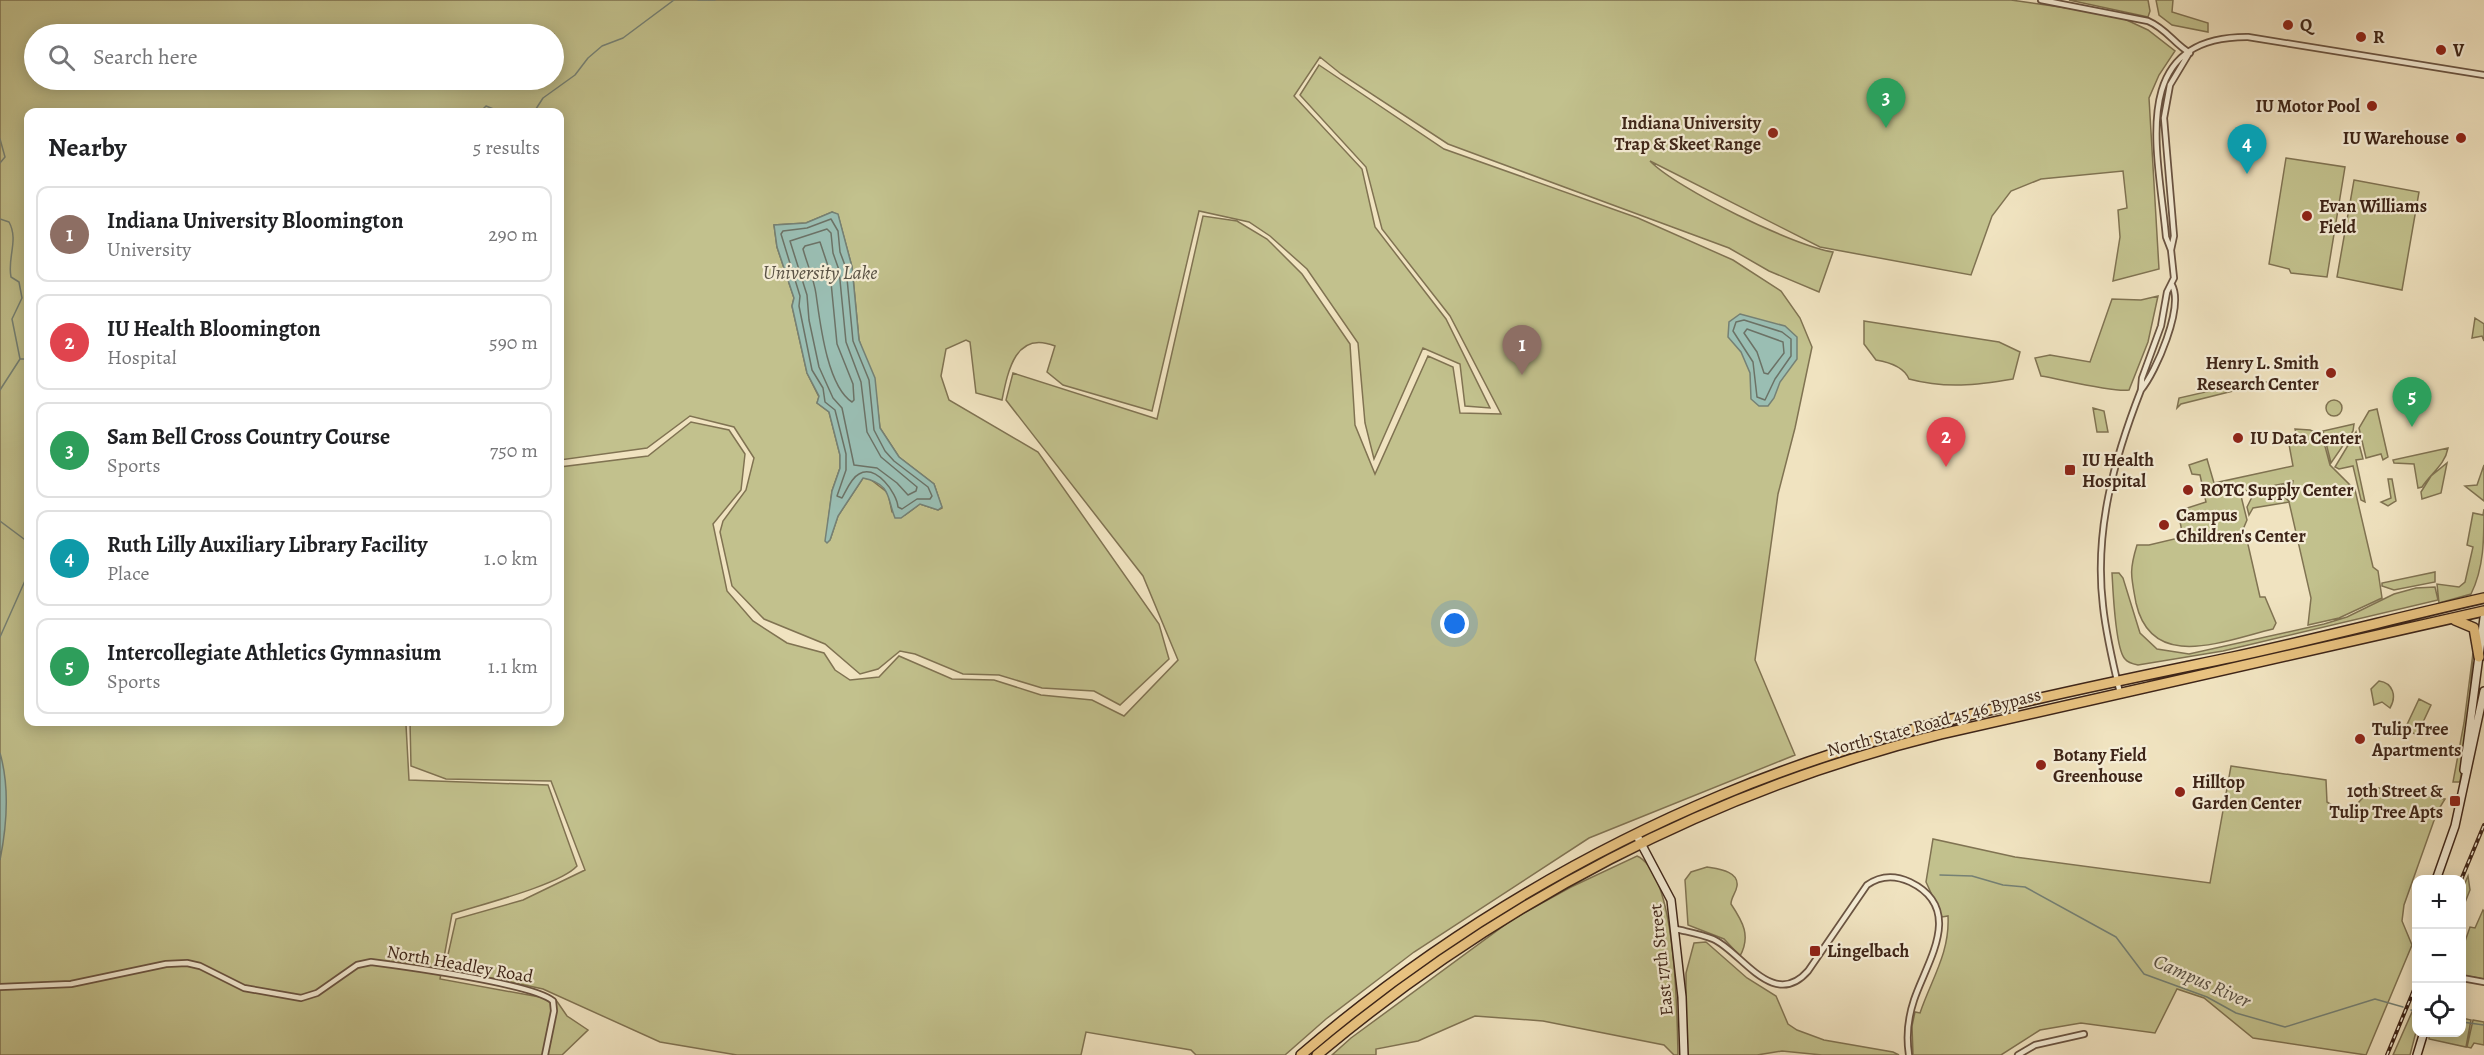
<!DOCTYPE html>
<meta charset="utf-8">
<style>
body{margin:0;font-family:Alegreya,serif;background:#f6f6f6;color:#202124}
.controls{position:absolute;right:18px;bottom:18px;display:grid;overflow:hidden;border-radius:12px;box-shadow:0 3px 15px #0003}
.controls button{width:54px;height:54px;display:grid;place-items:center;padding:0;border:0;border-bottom:2px solid #e0e0e0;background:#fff;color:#202124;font:30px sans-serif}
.you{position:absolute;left:1455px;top:624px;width:21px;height:21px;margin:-15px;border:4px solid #fff;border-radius:50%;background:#1a73e8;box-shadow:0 0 0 9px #1a73e833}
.badge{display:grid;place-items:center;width:39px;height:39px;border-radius:50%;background:#d93025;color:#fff;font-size:20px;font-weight:700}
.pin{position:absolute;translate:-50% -50px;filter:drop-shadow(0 2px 3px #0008)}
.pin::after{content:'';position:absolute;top:32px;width:21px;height:18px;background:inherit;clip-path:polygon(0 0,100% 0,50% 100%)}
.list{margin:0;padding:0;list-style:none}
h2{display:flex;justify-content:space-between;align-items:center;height:78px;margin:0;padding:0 24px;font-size:26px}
h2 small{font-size:20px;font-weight:400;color:#757577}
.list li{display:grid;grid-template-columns:39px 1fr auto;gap:18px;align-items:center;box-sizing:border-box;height:96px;margin:0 12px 12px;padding:0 12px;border:2px solid #e0e0e0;border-radius:12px}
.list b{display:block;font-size:22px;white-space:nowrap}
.list p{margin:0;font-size:20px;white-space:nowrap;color:#757577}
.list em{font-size:20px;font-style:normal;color:#757577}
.icon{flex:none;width:33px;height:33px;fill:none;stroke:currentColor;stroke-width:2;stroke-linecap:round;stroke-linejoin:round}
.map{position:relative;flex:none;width:2484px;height:1055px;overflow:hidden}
.search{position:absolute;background:#fff;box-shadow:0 3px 15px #0003;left:24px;top:24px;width:540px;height:66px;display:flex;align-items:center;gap:15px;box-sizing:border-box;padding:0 21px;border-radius:33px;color:#757577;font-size:22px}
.panel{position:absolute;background:#fff;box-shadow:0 3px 15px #0003;left:24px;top:108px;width:540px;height:618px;border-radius:12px}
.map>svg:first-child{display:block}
</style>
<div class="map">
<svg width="2484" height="1055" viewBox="0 0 2484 1055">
<rect width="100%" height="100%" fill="#f0e3c0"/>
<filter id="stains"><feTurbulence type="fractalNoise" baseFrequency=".00333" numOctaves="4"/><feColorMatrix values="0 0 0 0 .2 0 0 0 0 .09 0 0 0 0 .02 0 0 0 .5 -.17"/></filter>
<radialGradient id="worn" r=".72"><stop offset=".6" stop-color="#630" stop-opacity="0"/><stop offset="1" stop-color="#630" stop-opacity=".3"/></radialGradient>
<path fill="#c2c18d" stroke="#807352" stroke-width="1.5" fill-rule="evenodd" d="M 0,0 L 2011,0 L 2116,15 L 2148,30 L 2175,51 L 2159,75 L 2149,98 L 2159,269 L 2113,281 L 2120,237 L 2118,210 L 2127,208 L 2123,171 L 2041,179 L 2011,191 L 1992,216 L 1971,275 L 1820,247 L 1650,161 C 1677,189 1794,246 1833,252 L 1819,292 L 1769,271 L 1729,248 L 1448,144 L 1341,74 L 1320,57 L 1294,96 L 1362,169 L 1375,227 L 1446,319 L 1490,408 L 1465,406 L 1460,364 L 1423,348 L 1374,459 L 1365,423 L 1358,343 L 1307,269 L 1270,236 L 1249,222 L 1199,211 L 1152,411 L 1063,385 L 1047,372 L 1055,346 C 1016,330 1008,370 1002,400 L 976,393 L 970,342 L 966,340 L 946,349 L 941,376 L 949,400 L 1038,452 L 1159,624 L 1169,659 L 1120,705 L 1094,691 L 1042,688 L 999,675 L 963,674 L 915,654 L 900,651 L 878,669 L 860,674 L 825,644 L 764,619 L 732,586 L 720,532 L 723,521 L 746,490 L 754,458 L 734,427 L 690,416 L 647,448 L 560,460 L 560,112 L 28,112 L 28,722 L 378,722 L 406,725 L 409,780 L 548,785 L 577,866 C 560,885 479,905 452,914 L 440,979 L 556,1000 L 567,1016 L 588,1030 L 562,1055 L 0,1055 ZM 34,34 L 554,34 L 554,80 L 34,80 ZM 832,212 L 838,215 L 852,267 L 859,340 L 876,394 L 880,428 L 899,457 L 934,484 L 942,508 L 938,510 L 920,504 L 905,515 L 892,512 L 888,493 L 870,479 L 863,478 L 838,516 L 830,540 L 828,523 L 832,491 L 840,468 L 840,455 L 829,412 L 817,403 L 819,397 L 807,373 L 792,306 L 794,298 L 777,247 L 774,225 L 806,223 Z
M 2069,0 L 2148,0 L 2150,11 L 2148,17 Z
M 2156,0 L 2173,0 L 2172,12 L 2208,23 L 2208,32 L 2172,25 L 2159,15 Z
M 1319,65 L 1444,149 L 1638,218 L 1733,260 L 1781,291 L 1800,318 L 1812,347 L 1795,428 L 1778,494 L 1755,660 L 1795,755 L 1589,838 L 1414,952 L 1326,1019 L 1285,1055 L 1196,1055 L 1191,1050 L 1086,1032 L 1081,1055 L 737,1055 L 660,1042 L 543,989 L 445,968 L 456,919 L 523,900 L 585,870 L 551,781 L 446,779 L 411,766 L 410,722 L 406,722 L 560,722 L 560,467 L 648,456 L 691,422 L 729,430 L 745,454 L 741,490 L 713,524 L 727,591 L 753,621 L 787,643 L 824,653 L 835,670 L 850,680 L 879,677 L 899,656 L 952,679 L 994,680 L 1041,695 L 1092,700 L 1124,716 L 1178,660 L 1143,576 L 1006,400 L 1013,373 L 1157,419 L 1203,216 L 1237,221 L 1267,239 L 1302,274 L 1350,344 L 1355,425 L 1375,474 L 1428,356 L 1453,367 L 1460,413 L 1501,414 L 1450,316 L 1382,229 L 1366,167 L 1300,95 Z
M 2286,158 L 2345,167 L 2327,277 L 2291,273 L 2289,269 L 2269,264 Z
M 2354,180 L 2419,192 L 2402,290 L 2337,277 Z
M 2158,296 L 2148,342 L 2129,390 C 2115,393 2060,379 2041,376 L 2035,358 L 2050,355 L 2090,362 L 2112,299 L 2141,300 Z
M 2475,318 L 2484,324 L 2484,341 L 2482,336 L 2472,338 Z
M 1864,321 L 1999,342 L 2020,352 L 2013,379 C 1977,385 1946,389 1909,379 C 1904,367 1888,362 1876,360 L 1864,344 Z
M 2277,380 L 2181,404 L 2177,408 L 2179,398 L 2240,384 L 2250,385 Z
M2326 408a8 8 0 1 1 16 0a8 8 0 1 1-16 0Z
M 2093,408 L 2104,411 L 2108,432 L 2097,432 Z
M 2377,409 L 2388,457 L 2383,460 L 2381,454 L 2366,458 L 2359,428 L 2369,411 Z
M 2354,424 L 2353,431 L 2331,463 L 2323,431 Z
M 2295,429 L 2310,430 L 2322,435 L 2330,465 L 2355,490 L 2373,567 L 2378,571 L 2382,598 L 2339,618 L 2308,625 L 2311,598 L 2289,502 L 2253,508 L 2249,515 L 2247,507 L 2253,495 C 2266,485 2280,488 2289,502 L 2293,481 L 2290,482 L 2287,494 L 2277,487 L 2287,483 L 2240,492 L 2247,520 L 2244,527 L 2260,597 L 2265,597 L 2276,623 L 2273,629 C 2225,640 2152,673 2136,603 C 2131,576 2129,571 2137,545 L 2149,545 L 2183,537 L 2178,511 L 2206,502 L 2200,475 L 2192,474 L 2189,465 L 2207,459 L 2214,483 L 2293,466 L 2288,439 L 2298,441 Z
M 2356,432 L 2363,459 L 2356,460 L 2365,502 L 2361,500 L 2353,466 L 2339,469 L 2335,467 Z
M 2448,448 C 2445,465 2431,473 2422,487 L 2418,488 L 2414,464 L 2394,463 L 2393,460 Z
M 2447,463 L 2441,493 L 2422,499 L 2421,492 L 2431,476 Z
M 2484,465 L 2484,501 L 2465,486 L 2477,485 Z
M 2388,479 L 2392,479 L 2396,501 L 2388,506 L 2381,502 L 2391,498 Z
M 2484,509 C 2484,539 2484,568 2471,594 L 2439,603 L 2437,584 L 2459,587 L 2465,582 L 2473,547 L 2467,545 L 2473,513 L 2483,515 Z
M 2435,572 L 2435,582 L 2394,590 L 2382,586 L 2382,583 Z
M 2112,573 L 2119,573 L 2123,578 L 2140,633 L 2157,649 L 2189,654 L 2324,624 L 2347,617 L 2394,594 L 2416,588 L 2435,587 L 2438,600 L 2223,651 L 2138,665 C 2133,664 2128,663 2125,659 C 2115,649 2113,589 2112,573 Z
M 2473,653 L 2469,711 L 2460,782 L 2453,782 L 2464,723 Z
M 2379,681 C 2393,683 2397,696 2390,708 L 2382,702 L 2374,705 L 2371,689 Z
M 2419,699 L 2431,705 L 2417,735 L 2405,729 Z
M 2231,766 L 2326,780 L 2327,802 L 2343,812 L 2358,803 L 2373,787 L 2445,799 L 2437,812 L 2404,905 L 2402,921 L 2412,945 L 2366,1055 L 2253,1038 L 2204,998 L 2177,989 L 2155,1033 L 2081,1023 L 2040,1030 L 2001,1055 L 1913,1055 L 1912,1026 L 1915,1012 L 1920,1013 C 1931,980 1950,953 1948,916 L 1942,917 L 1926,882 L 1933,839 L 2015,857 L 2210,883 Z
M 1637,856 C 1677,874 1677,1015 1678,1055 L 1674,1055 L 1664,1045 L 1543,1021 L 1475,1016 L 1418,1041 L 1376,1049 L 1376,1055 L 1332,1055 L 1351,1038 L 1513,919 L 1571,887 Z
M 1707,867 C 1718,869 1739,871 1737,886 C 1736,893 1731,897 1731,904 C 1743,922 1751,936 1740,956 L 1724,939 L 1688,925 L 1685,880 L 1691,872 Z
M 2468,876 L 2470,890 L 2462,910 L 2462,890 Z
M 2483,910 L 2484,911 L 2484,979 L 2462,975 L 2462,950 L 2470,927 L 2475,928 Z
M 1706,942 L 1747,978 L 1776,996 L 1788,1024 L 1797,1030 L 1824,1040 L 1893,1052 L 1899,1055 L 1822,1055 L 1782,1051 L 1757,1055 L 1686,1055 L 1686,973 L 1694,943 Z
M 2412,1012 L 2416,1014 L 2416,1032 L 2410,1055 L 2393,1055 Z
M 2462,1018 L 2471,1020 L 2466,1047 L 2429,1039 L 2429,1033 L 2462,1032 Z
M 2473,1020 L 2484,1022 L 2484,1045 L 2474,1043 L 2471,1048 L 2467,1047 Z"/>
<path fill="#9abeb3" stroke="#758175" stroke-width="1.5" d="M 832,212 L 838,214 L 852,267 L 859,340 L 875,378 L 880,428 L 899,457 L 934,484 L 942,507 L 938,510 L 920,504 L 901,518 L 895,518 C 887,499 892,484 863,478 L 838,516 L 830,540 L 827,543 L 825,541 L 832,491 L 840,468 L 840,455 L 829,412 L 817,403 L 819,396 L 807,373 L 792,306 L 794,298 L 777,247 L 774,225 L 806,223 Z
M 1740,314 L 1785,326 L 1797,337 L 1797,359 L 1780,382 L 1774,398 L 1768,406 L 1759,406 L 1751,399 L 1750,373 L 1741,352 L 1728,337 L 1729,322 Z
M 0,753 C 10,788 7,825 0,860 Z"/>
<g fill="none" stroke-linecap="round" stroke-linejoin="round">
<path stroke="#6c7266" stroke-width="1.5" d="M 831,219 L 838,231 L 840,252 L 846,268 L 853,341 L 869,380 L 874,430 L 885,451 L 894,461 L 928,487 L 932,496 L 930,499 L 917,499 L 902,509 L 898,507 C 897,493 876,464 859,474 C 851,478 846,491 842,498 L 837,496 L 846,470 L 846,454 L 835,410 L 825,402 L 823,388 L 812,370 L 799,306 L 800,296 L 781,234 L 783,231 L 807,228 Z
M 827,229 L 831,233 L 833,253 L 839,270 L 846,342 L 861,382 L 867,432 L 881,457 L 917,487 L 916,491 L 908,495 L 897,483 L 877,468 L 854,465 L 842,408 L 833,398 L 819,367 L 809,320 L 807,295 L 790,241 Z
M 820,242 L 830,272 L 837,344 L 853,384 L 854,400 L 852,402 C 827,386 820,322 816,294 C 814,279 807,264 803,249 L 805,246 Z
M 1744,320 L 1782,332 L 1791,339 L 1791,356 L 1775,379 L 1765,400 L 1757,397 L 1753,362 L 1733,331 L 1736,322 Z
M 1747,329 L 1783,342 L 1784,353 L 1768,374 L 1764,373 L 1757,352 L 1744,333 Z"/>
<path stroke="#758175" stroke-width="1.5" d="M 698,0 L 715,0
M 480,112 L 486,106 L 501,112
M 534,112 L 543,98 L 575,75 L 588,58 L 602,46 L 623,38 L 674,0
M 0,139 L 5,157 L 0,163
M 0,219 L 9,222 C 19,240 7,258 11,277 L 19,282 L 22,298 L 12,319 L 20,359 L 0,390
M 20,359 L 28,359
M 0,521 L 28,542
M 0,637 L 28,574
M 1940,875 L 1972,876 L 2003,885 L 2025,887 L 2116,937 L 2144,974 L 2207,997 L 2236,1013 L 2285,1027 L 2375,999 L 2403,1007
M 2411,1010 L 2416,1011
M 2462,1022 L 2484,1025"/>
<g stroke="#6a5442" stroke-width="8">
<path id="street" d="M 2041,0 L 2148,21 C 2167,29 2174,44 2190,53
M 2171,250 L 2174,236 L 2164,118 L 2170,85 L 2188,55
M 2141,390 C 2156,372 2184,307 2172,285
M 2120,693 C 2113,664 2106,635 2103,606 C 2094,531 2114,459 2141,390 L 2142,378 L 2161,326 L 2167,292 L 2174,278 L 2171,250 L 2166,237 C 2159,156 2125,36 2248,37 L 2484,75
M 1676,929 C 1688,932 1701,934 1713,939 C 1741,951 1773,1011 1808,971 L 1867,885 C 1881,875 1895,875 1910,882 C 1966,909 1926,963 1914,1000 C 1908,1018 1906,1036 1909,1055
M 2462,978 L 2484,982
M 0,987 L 71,984 L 166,964 L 187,963 L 200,966 L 244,988 L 301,998 L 317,993 L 357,965 L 371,962 C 402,966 535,984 553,1001 L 554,1011 L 545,1055
M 2018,1055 L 2035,1045 L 2084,1034"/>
</g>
<g stroke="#3e2518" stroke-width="10">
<path id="secondary" d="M 2464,770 L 2484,618
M 1636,834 L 1671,900 L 1682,997 L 1684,1055
M 2436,880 L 2455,826 L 2484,691
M 2417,1055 L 2424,1032"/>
</g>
<g stroke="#3e2518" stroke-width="12">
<path id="highway" d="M 2455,620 L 2474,628 L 2479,657
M 1301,1055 C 1427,947 1569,859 1722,795 C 1886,726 2060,693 2233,657 C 2317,639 2400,617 2484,598
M 1317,1055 C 1498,903 1710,791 1941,734 L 2484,611"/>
</g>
<use href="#street" stroke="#f5edd6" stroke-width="4.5"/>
<use href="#secondary" stroke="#f5edd6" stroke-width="7"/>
<use href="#highway" stroke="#e8c280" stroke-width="9"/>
<g stroke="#3e2518" stroke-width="4">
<path id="rail" d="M 2461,880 L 2484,825
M 2387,1055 L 2416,985"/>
</g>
<use href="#rail" stroke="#f5edd6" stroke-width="1.5" stroke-dasharray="4.5" stroke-linecap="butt"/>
</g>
<g fill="#8f2418" stroke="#f5edd6" stroke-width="2">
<circle cx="2288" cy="25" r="6"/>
<circle cx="2361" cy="37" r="6"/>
<circle cx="2441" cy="50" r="6"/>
<circle cx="2372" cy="106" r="6"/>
<circle cx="1773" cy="133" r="6"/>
<circle cx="2461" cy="138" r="6"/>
<circle cx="2307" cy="216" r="6"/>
<circle cx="2331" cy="373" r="6"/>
<circle cx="2238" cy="438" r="6"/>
<rect x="2064" y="464" width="12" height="12" rx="3"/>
<circle cx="2188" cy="490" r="6"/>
<circle cx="2164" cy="525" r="6"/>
<circle cx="2360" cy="739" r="6"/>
<circle cx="2041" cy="765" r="6"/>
<circle cx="2180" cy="792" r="6"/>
<rect x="2449" y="795" width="12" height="12" rx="3"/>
<rect x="1809" y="945" width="12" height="12" rx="3"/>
</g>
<g text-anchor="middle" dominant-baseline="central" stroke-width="4.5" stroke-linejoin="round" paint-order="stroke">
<g font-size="18" font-weight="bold" fill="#3e2518" stroke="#f5edd6" text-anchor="start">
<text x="2300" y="25">Q</text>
<text x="2373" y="37">R</text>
<text x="2453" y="50">V</text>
<text x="2360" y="106" text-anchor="end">IU Motor Pool</text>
<text x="1761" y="123" text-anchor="end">Indiana University<tspan x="1761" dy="21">Trap &amp; Skeet Range</tspan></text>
<text x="2449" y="138" text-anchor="end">IU Warehouse</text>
<text x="2319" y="206">Evan Williams<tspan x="2319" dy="21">Field</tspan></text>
<text x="2319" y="363" text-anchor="end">Henry L. Smith<tspan x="2319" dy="21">Research Center</tspan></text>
<text x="2250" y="438">IU Data Center</text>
<text x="2082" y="460">IU Health<tspan x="2082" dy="21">Hospital</tspan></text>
<text x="2200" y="490">ROTC Supply Center</text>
<text x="2176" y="515">Campus<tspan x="2176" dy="21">Children's Center</tspan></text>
<text x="2372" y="729">Tulip Tree<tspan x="2372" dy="21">Apartments</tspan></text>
<text x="2053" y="755">Botany Field<tspan x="2053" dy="21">Greenhouse</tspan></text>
<text x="2192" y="782">Hilltop<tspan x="2192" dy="21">Garden Center</tspan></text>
<text x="2443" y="791" text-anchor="end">10th Street &amp;<tspan x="2443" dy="21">Tulip Tree Apts</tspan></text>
<text x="1827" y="951">Lingelbach</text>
</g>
<g font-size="18" fill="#3e2518" stroke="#f5edd6">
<text transform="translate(1934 722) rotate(-15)">North State Road 45 46 Bypass</text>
<text transform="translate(1661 960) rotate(-96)">East 17th Street</text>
<text transform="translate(460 964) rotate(10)">North Headley Road</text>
</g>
<g font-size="20" font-style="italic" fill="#5a5346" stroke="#f5edd6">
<text x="820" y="272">University Lake</text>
<text transform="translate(2202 981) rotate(24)">Campus River</text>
</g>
</g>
<rect width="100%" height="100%" filter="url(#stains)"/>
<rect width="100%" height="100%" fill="url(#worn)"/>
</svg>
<div class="controls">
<button>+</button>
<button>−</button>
<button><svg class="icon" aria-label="locate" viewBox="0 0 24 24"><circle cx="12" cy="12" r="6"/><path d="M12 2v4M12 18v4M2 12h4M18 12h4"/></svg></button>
</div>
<div class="you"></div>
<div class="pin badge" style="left:1522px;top:375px;background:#8d6e63">1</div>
<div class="pin badge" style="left:1946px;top:467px;background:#e0444e">2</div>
<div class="pin badge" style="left:1886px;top:128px;background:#2e9e5b">3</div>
<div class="pin badge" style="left:2247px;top:174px;background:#0f9aa8">4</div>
<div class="pin badge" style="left:2412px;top:427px;background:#2e9e5b">5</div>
<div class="search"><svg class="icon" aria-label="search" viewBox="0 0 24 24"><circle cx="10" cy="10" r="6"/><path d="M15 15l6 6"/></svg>Search here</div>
<section class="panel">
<h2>Nearby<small>5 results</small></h2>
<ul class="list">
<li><span class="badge" style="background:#8d6e63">1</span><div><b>Indiana University Bloomington</b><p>University</p></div><em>290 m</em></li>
<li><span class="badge" style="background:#e0444e">2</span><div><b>IU Health Bloomington</b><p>Hospital</p></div><em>590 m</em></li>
<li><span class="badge" style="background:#2e9e5b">3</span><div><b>Sam Bell Cross Country Course</b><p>Sports</p></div><em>750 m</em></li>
<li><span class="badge" style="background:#0f9aa8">4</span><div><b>Ruth Lilly Auxiliary Library Facility</b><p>Place</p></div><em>1.0 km</em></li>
<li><span class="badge" style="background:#2e9e5b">5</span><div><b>Intercollegiate Athletics Gymnasium</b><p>Sports</p></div><em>1.1 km</em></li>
</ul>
</section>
</div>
